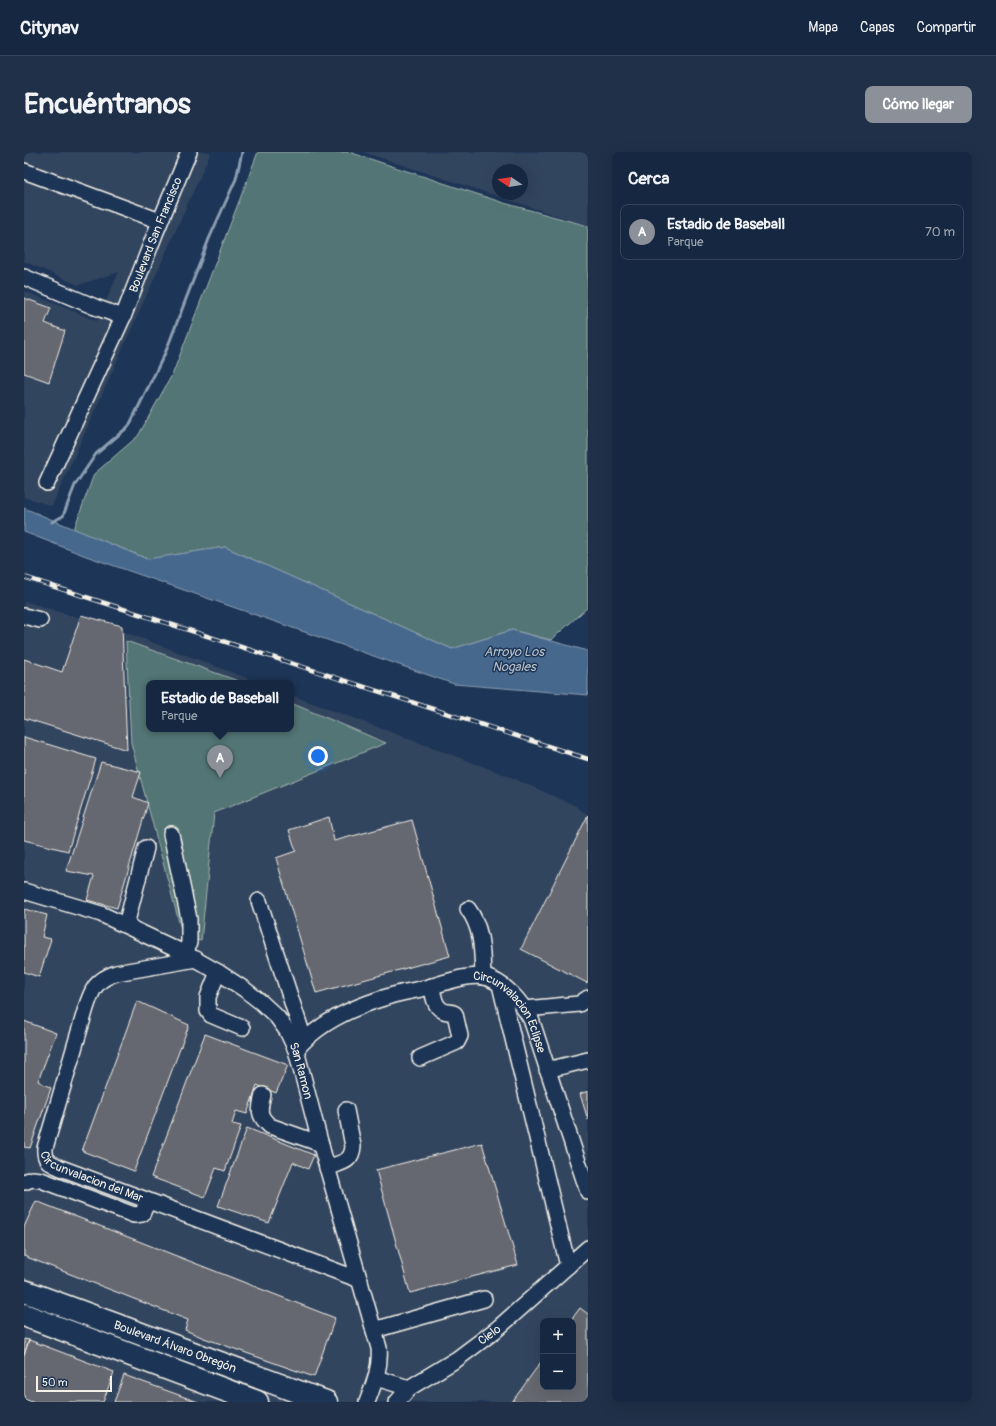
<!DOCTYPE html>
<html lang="es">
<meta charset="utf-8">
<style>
body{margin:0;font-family:Pangolin,sans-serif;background:#1f3048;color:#f1f3f6}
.controls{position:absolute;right:12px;bottom:12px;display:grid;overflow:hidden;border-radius:8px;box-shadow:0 4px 16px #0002}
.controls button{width:36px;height:36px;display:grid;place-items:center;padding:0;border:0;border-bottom:1px solid #35445a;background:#162841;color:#f1f3f6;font:20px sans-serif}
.compass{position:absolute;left:468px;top:12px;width:36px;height:36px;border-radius:50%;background:#162841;box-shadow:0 4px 16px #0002;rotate:282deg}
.scale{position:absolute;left:12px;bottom:10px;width:76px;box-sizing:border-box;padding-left:4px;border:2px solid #f4f1e8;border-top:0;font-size:11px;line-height:14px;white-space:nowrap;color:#f4f1e8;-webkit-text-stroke:3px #1d3557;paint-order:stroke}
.you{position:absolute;left:294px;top:604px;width:14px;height:14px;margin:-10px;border:3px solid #fff;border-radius:50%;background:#1a73e8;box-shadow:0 0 0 6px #1a73e833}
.badge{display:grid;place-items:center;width:26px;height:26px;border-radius:50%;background:#8c9099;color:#fff;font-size:13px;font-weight:700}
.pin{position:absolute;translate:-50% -33px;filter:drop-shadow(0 1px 2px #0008)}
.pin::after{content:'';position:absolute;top:21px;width:14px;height:12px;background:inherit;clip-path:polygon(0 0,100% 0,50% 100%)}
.popup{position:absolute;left:122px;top:528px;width:148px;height:52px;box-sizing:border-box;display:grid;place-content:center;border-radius:8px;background:#162841;filter:drop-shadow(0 1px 3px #0005);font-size:13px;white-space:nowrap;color:#9ea6b1}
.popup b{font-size:15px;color:#f1f3f6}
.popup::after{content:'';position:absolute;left:50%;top:100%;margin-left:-8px;border:8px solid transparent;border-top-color:#162841}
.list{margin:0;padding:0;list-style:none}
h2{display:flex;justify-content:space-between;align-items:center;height:52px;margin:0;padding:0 16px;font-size:17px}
h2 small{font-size:13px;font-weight:400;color:#9ea6b1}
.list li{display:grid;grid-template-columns:26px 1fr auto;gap:12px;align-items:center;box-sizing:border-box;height:56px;margin:0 8px 8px;padding:0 8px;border:1px solid #35445a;border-radius:8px}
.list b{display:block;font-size:15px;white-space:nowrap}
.list p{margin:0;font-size:13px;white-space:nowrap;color:#9ea6b1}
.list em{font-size:13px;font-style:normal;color:#9ea6b1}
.map{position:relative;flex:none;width:564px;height:1250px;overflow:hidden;border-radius:8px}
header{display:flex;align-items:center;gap:24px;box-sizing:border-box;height:56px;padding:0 20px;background:#162841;border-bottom:1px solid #35445a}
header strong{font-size:19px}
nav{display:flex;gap:22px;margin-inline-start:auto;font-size:14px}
.intro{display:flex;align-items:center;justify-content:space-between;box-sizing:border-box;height:96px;padding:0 24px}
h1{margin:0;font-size:28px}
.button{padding:10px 18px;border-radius:8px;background:#8c9099;color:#fff;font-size:14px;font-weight:700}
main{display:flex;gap:24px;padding:0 24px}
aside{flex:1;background:#162841;border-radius:8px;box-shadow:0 4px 16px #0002}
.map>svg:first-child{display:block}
</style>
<header>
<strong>Citynav</strong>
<nav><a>Mapa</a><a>Capas</a><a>Compartir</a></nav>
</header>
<div class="intro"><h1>Encuéntranos</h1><a class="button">Cómo llegar</a></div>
<main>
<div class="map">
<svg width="564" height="1250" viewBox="0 0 564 1250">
<rect width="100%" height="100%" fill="#1d3557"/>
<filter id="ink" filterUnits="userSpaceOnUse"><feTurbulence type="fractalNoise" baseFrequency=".025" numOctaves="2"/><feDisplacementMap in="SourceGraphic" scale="8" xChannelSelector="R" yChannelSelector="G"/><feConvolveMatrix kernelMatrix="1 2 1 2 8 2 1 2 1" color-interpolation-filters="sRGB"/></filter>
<g filter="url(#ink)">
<path fill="#33445e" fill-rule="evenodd" d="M 0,0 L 187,0 L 28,354 L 0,345 L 0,139 L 73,169 L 95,120 L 54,133 L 0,109 Z
M 339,0 L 564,0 L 564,74 ZM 474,18 L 498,18 L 498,42 L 474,42 Z
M 0,449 L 98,479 L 236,531 L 125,531 L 125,577 L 267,577 L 267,543 L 482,623 L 552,654 L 564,663 L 564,1250 L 0,1250 ZM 519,1169 L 549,1169 L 549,1235 L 519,1235 Z"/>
<path fill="#537575" stroke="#a4b3ae" d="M 234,0 L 325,0 L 480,51 L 564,74 L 564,455 L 527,488 L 488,478 L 428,497 L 201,395 L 124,407 L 50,377 L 70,322 L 114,284 L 149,221 Z
M 102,489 L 220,531 L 125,531 L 125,577 L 267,577 L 267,551 L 362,591 L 190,661 L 177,789 L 159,785 L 107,591 Z"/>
<path fill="#47688d" stroke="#8c9fb1" d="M 0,356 L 123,407 L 201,395 L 428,497 L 488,478 L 564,499 L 564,543 L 430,532 L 62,404 L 0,380 Z"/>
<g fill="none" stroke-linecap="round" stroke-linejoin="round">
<path stroke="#8c9fb1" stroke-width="3" d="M 28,370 L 39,364 L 51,333 L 72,302 L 105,274 L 142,199 L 185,87 L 212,27 L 218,0"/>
</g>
<path fill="#65676f" stroke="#f4f1e8" d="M 0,146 L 27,156 L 21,171 L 41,179 L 25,230 L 0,221 Z
M 57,463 L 98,474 L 103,598 L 0,566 L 0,507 L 38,520 Z
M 0,585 L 72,607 L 44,699 L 0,688 Z
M 77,610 L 117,620 L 109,645 L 124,651 L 93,756 L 63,748 L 70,724 L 42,719 Z
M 564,663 L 564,828 L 563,831 L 497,797 Z
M 305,665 L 310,689 L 388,668 L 426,804 L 292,841 L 252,706 L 272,699 L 265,678 Z
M 0,757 L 23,763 L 18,785 L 27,787 L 15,825 L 0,820 Z
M 113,849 L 165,873 L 110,1019 L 58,999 Z
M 0,869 L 32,881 L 14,929 L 27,936 L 6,996 L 0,995 Z
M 181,882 L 264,913 L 252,941 L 233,933 L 223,962 L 212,959 L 208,972 L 217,974 L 201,1019 L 192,1016 L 181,1045 L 127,1025 Z
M 564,939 L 564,968 L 556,942 Z
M 223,976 L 290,1003 L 284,1017 L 269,1010 L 245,1071 L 194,1054 Z
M 458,991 L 494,1113 L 386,1141 L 352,1018 Z
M 12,1049 L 311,1166 L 290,1225 L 180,1186 L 161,1178 L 164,1168 L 0,1104 L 0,1075 Z
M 556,1156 L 564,1162 L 564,1250 L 488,1250 L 519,1207 L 519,1235 L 549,1235 L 549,1169 L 546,1169 Z
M 0,1187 L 5,1188 L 0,1203 Z
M 5,1188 L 90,1220 L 79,1250 L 8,1250 L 0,1247 L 0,1203 Z
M 100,1223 L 174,1250 L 90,1250 Z"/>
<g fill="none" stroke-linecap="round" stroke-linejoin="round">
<g stroke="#f4f1e8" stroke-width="18">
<g id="minor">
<path d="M 0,19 L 136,69"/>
<path d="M 0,125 L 71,155 L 99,165"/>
<path id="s1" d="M 23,331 L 99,165 L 131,82 L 165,0"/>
<path d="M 0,464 L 16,468"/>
<path d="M 147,682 L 165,767 L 165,790 L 162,802"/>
<path id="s2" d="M 0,739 L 77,762 L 162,802 L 194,820 L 220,837 L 238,851 L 253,865 L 263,879 L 272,898 L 299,1001 L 355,1196 C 357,1215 350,1232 343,1250"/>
<path d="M 235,749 L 280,887"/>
<path d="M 444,757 C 459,777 458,801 459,825"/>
<path d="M 102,773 L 122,696"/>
<path id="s3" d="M 172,807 L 92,821 C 72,828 68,837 62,856 L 21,996 C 20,1009 26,1011 37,1016 L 336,1128"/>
<path d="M 194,820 L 184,845 L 184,859 L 187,863 L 218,876"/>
<path d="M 476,833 L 544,1114"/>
<path d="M 501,857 L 555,852 L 564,846"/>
<path id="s4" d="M 272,898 C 294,870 332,854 366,844 C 377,840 390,839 401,836 C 418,832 444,821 461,825 C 482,831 496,849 507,867 L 564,1040"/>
<path d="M 396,906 L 433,890 L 436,884 L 431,862 C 427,859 422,861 418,858 C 410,854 409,842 408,834"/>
<path d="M 523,918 L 564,908"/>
<path d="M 239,943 C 235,958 234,964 246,974 L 297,992"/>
<path d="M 303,1016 C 317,1010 328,1011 329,994 L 322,958"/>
<path d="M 0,1030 L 8,1027 L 17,1028 L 110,1063 L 118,1062 L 124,1049"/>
<path d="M 350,1178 L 460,1147"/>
<path id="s5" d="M 352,1226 L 385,1236 L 433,1207 L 473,1177 L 564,1096"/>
<path d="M 373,1250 L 385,1236"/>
</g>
</g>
<g stroke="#f4f1e8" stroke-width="25">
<g id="highway">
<path id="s6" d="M 0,1139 L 302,1250"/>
<path d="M 0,1163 L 233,1250"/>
</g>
</g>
<use href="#minor" stroke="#1d3557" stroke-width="15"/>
<use href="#highway" stroke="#1d3557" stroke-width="22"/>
<g stroke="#f4f1e8" stroke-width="4.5">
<path id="rail" d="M 0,425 L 564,607"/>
</g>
<use href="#rail" stroke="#1d3557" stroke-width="3" stroke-dasharray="9" stroke-linecap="butt"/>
</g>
</g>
<g text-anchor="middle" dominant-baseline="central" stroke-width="3" stroke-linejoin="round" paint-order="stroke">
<g font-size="12" fill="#f4f1e8" stroke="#1d3557">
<text stroke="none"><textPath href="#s1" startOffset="271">Boulevard San Francisco</textPath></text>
<text stroke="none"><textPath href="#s4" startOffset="251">Circunvalacion Eclipse</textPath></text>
<text stroke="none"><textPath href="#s2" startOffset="345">San Ramon</textPath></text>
<text stroke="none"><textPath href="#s3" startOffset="335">Circunvalacion del Mar</textPath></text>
<text stroke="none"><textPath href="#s5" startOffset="131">Cielo</textPath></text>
<text stroke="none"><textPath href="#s6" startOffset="161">Boulevard Álvaro Obregón</textPath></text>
</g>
<g font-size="13" font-style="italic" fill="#b7c1c8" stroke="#1d3557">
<text x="490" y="500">Arroyo Los<tspan x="490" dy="15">Nogales</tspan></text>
</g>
</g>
</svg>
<div class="controls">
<button>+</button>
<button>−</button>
</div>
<svg class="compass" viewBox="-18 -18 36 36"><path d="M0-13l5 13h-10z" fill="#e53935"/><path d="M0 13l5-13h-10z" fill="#9ea6b1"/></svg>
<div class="scale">50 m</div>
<div class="you"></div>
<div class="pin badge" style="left:196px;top:626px">A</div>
<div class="popup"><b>Estadio de Baseball</b>Parque</div>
</div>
<aside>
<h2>Cerca<small></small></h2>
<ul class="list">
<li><span class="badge">A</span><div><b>Estadio de Baseball</b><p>Parque</p></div><em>70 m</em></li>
</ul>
</aside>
</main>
